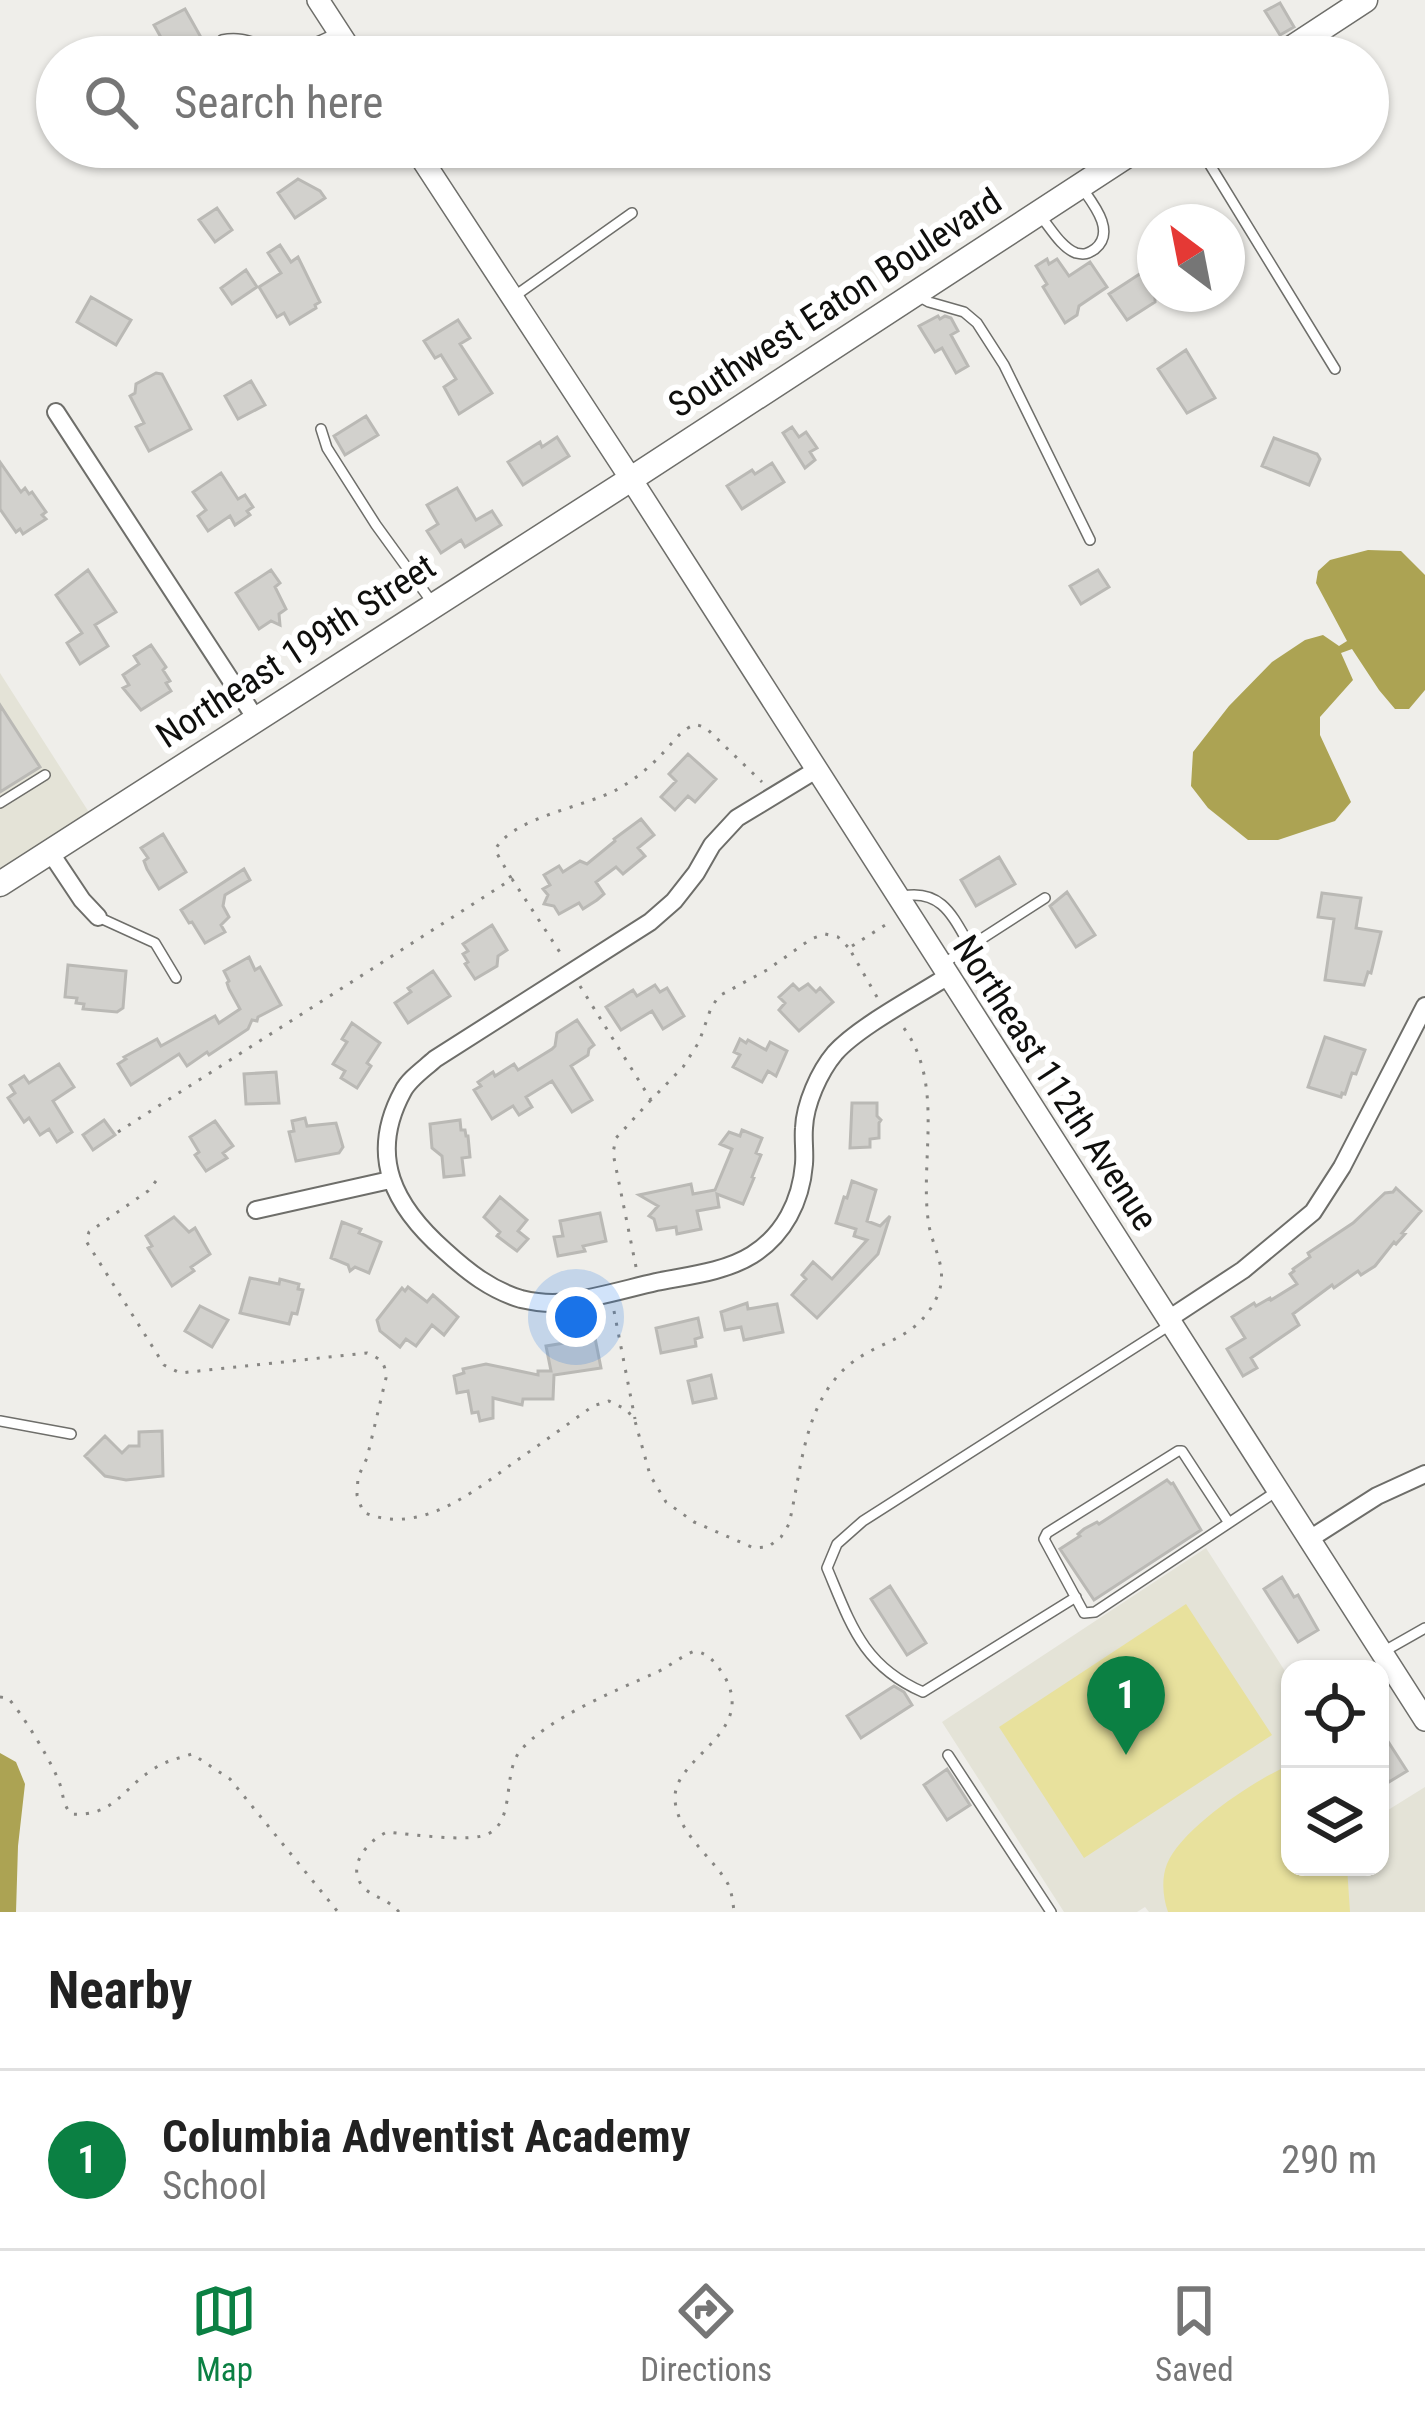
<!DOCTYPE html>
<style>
body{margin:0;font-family:"Roboto Condensed",sans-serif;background:#f6f6f6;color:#222}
.controls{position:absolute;right:36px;bottom:36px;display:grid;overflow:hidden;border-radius:24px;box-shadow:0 3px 9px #0004}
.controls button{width:108px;height:108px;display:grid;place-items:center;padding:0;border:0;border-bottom:3px solid #e0e0e0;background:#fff;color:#222;font:60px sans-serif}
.compass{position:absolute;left:1137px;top:204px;width:108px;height:108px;border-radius:50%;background:#fff;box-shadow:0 3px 9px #0004;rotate:328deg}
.you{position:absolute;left:576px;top:1317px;width:42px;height:42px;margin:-30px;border:9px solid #fff;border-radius:50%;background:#1a73e8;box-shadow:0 0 0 18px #1a73e833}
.badge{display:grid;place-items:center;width:78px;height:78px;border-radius:50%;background:#0b8043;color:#fff;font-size:39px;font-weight:700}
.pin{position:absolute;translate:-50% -99px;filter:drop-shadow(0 3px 6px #0008)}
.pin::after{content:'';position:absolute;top:63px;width:42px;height:36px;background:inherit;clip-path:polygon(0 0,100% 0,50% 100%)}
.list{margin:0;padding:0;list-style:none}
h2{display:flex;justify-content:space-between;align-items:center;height:156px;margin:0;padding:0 48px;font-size:51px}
h2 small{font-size:39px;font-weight:400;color:#767676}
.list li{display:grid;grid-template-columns:78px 1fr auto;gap:36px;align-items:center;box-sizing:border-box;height:180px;padding:0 48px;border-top:3px solid #e0e0e0}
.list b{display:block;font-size:45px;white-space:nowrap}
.list p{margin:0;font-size:39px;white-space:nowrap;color:#767676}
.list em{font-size:39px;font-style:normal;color:#767676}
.icon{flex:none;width:66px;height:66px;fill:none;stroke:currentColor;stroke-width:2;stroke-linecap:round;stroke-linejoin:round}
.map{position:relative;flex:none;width:1425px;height:1912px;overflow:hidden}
.search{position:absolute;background:#fff;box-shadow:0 3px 9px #0004;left:36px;right:36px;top:36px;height:132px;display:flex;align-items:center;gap:30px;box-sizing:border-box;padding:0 42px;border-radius:66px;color:#767676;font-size:45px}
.sheet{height:336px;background:#fff}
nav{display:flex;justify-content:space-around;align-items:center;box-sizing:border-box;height:168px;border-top:3px solid #e0e0e0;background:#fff;font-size:33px;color:#767676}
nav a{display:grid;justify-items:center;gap:6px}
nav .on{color:#0b8043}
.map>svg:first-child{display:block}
</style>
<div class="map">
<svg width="1425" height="1912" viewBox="0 0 1425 1912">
<rect width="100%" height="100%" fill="#efeeea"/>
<path fill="#e4e3d7" d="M 0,673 L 92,817 L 0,876 Z
M 1206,1548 L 1290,1679 L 1290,1867 L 1380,1867 L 1380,1815 L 1425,1787 L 1425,1912 L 1149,1912 L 1145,1907 L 1137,1912 L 1064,1912 L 942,1722 Z"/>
<path fill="#e8e19d" d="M 1186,1604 L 1272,1735 L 1084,1858 L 999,1727 Z
M 1287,1766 L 1290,1766 L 1290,1867 L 1347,1867 L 1350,1912 L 1168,1912 C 1163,1898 1161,1879 1167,1864 C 1182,1828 1252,1782 1287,1766 Z"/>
<path fill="#aca353" d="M 1368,550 L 1401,551 L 1425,575 L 1425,690 L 1409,709 L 1395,709 L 1379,690 L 1352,649 L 1341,653 L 1353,680 L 1320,717 L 1320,735 L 1351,802 L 1335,821 L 1278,840 L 1248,840 L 1208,808 L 1191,786 L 1193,752 L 1229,706 L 1272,662 L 1305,640 L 1323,635 L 1339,646 L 1347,641 L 1316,583 L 1318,571 L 1330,560 Z
M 0,1753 L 16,1762 L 25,1784 L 18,1846 L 16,1912 L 0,1912 Z"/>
<path fill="#d2d1cd" stroke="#bab9b5" stroke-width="3" d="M 1280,3 L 1294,27 L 1280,35 L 1265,11 Z
M 185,9 L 212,57 L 172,57 L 154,25 Z
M 298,179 L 320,191 L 325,198 L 295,218 L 278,193 Z
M 217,208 L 232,230 L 215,242 L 199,220 Z
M 280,245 L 291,262 L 298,257 L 320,302 L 315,305 L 316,308 L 290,324 L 284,313 L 277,317 L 259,287 L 281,273 L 268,253 Z
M 1047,259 L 1049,264 L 1057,259 L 1069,276 L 1090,262 L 1107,287 L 1079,306 L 1077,315 L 1065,323 L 1043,287 L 1047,284 L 1036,266 Z
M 1155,264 L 1155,302 L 1127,320 L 1109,294 Z
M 246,270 L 257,287 L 232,304 L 221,288 Z
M 91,297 L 131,320 L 116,345 L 77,322 Z
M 938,316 L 940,319 L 945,316 L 951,318 L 958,331 L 951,335 L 968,366 L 956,373 L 942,348 L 935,352 L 919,326 Z
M 458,320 L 470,338 L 460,344 L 492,393 L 459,414 L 444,387 L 456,379 L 441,355 L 435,358 L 424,341 Z
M 1186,350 L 1215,398 L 1187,413 L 1158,369 Z
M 156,373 L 162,374 L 191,429 L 149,451 L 136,427 L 144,423 L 130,396 L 135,393 L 136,384 Z
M 251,381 L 265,405 L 238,419 L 225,396 Z
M 366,416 L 378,435 L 345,455 L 334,436 Z
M 792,427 L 799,437 L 806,432 L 817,448 L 810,452 L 815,460 L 805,468 L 783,433 Z
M 557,437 L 569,456 L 523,485 L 508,462 L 540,442 L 542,447 Z
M 1274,438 L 1317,454 L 1320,459 L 1309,485 L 1262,466 Z
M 0,462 L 21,492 L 25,488 L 29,494 L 32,492 L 46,512 L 42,515 L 46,519 L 23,534 L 20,529 L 16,532 L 0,509 Z
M 772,463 L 784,482 L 742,509 L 727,486 L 752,470 L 755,474 Z
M 221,473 L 238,499 L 245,495 L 253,507 L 247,511 L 250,515 L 235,525 L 230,516 L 208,531 L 198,516 L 206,510 L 193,492 Z
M 457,488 L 476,520 L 492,511 L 501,525 L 465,547 L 461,540 L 441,553 L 427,531 L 438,524 L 427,505 Z
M 88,570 L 116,612 L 95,625 L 108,646 L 80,664 L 67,643 L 82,633 L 56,595 Z
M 271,570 L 280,583 L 275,587 L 286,609 L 279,614 L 280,625 L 271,621 L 259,629 L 236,593 Z
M 1098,570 L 1109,587 L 1081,604 L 1070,586 Z
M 151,645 L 166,667 L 163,670 L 170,681 L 166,683 L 171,691 L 141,710 L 123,688 L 129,685 L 123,675 L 139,664 L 134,656 Z
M 0,705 L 40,767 L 0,792 Z
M 688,754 L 716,779 L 695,802 L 688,796 L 675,810 L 661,797 L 676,781 L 669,774 Z
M 641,819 L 654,835 L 638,848 L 645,856 L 623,874 L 616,867 L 596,882 L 604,894 L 597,900 L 583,909 L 579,903 L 559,914 L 554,906 L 544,904 L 548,895 L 543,889 L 550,885 L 544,875 L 559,866 L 563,872 L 580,861 L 587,864 L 615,841 L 614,839 Z
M 163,834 L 186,872 L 159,889 L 147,869 L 144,861 L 148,858 L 141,848 Z
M 999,857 L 1015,884 L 976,906 L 961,880 Z
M 244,869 L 250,880 L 225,895 L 223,906 L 229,917 L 221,925 L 225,932 L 205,943 L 192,922 L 189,923 L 181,910 Z
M 1067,892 L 1095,935 L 1076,947 L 1050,906 Z
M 1322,893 L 1361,898 L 1356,928 L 1381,932 L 1371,973 L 1368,972 L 1364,985 L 1325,980 L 1334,919 L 1318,917 Z
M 492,925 L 507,950 L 498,956 L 497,966 L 475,979 L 465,964 L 468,962 L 463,954 L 468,951 L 463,944 Z
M 249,957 L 255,970 L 260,967 L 281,1005 L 258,1017 L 257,1021 L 252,1020 L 248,1029 L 209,1055 L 207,1052 L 187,1066 L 179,1054 L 131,1085 L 118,1064 L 126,1059 L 124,1057 L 157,1039 L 161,1046 L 215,1016 L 219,1023 L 240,1009 L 229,989 L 227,983 L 229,981 L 224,971 Z
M 68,965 L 126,971 L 123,1008 L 117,1012 L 83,1009 L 84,1004 L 76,1003 L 77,998 L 65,997 Z
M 433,971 L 450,996 L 408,1023 L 395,1003 L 411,992 L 408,988 Z
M 793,984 L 799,990 L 808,984 L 816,992 L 820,988 L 833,1002 L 799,1031 L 779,1010 L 785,1003 L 779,997 Z
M 655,985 L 660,992 L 667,988 L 684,1016 L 663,1029 L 652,1011 L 621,1030 L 606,1007 L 633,990 L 637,996 Z
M 577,1020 L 594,1045 L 589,1049 L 588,1055 L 571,1066 L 592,1100 L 572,1112 L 552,1081 L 526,1097 L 532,1107 L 519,1115 L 513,1106 L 492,1119 L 474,1090 L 481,1086 L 478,1082 L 493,1072 L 495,1076 L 514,1064 L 518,1070 L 552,1049 L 555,1046 L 557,1033 Z
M 352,1023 L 380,1043 L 367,1063 L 371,1066 L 357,1088 L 341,1078 L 345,1071 L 333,1064 L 347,1042 L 342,1039 Z
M 1325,1037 L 1365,1050 L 1356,1074 L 1352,1073 L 1345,1094 L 1342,1093 L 1341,1097 L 1308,1087 Z
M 740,1039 L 746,1043 L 748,1040 L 766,1050 L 770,1042 L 787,1051 L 776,1076 L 768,1071 L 762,1082 L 733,1067 L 740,1055 L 734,1052 Z
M 59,1064 L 74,1087 L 53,1101 L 72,1132 L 57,1142 L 49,1129 L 40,1135 L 29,1118 L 24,1122 L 8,1098 L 15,1093 L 10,1085 L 24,1076 L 29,1083 Z
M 276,1072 L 279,1103 L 246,1104 L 244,1074 Z
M 852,1103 L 877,1103 L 877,1116 L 881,1120 L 879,1123 L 879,1138 L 870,1139 L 870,1147 L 850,1148 Z
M 305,1118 L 307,1126 L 336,1123 L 343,1147 L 339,1153 L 296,1161 L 289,1132 L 294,1131 L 292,1121 Z
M 104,1120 L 115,1135 L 93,1150 L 83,1135 Z
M 460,1120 L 461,1130 L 465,1130 L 466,1136 L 468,1136 L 470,1157 L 462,1158 L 464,1175 L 444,1177 L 442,1156 L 432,1148 L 430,1124 Z
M 215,1121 L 233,1146 L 223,1153 L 227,1158 L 206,1171 L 195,1155 L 199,1152 L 190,1137 Z
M 742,1130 L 762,1138 L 756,1153 L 761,1155 L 752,1177 L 754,1178 L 743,1204 L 717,1194 L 719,1207 L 697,1211 L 701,1229 L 677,1234 L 676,1227 L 657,1230 L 654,1219 L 649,1216 L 658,1206 L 639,1195 L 691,1184 L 693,1194 L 715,1190 L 732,1149 L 720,1144 L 729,1132 L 740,1136 Z
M 852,1181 L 876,1190 L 867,1221 L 880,1226 L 890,1216 L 878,1254 L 817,1318 L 792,1295 L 806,1279 L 802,1275 L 813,1262 L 832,1279 L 867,1240 L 854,1236 L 856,1229 L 836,1223 L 844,1197 L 847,1198 Z
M 1396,1188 L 1421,1211 L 1402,1233 L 1405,1234 L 1396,1244 L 1394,1242 L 1375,1266 L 1361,1275 L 1358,1271 L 1334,1288 L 1332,1285 L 1293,1314 L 1299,1325 L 1251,1358 L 1257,1368 L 1243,1376 L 1227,1349 L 1245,1338 L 1232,1317 L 1254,1303 L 1256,1306 L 1270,1298 L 1271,1300 L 1297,1284 L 1290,1274 L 1294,1271 L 1293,1269 L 1310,1257 L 1308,1253 L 1353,1223 L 1385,1193 L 1393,1192 Z
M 500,1197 L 527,1220 L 518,1231 L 528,1239 L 517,1251 L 497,1236 L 500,1232 L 484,1217 Z
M 600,1213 L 606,1241 L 583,1246 L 585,1251 L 558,1256 L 554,1237 L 563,1236 L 560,1221 Z
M 174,1217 L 189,1232 L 195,1228 L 210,1254 L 191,1267 L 194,1271 L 172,1286 L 148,1248 L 152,1246 L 146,1236 Z
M 342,1222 L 361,1229 L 359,1233 L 381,1242 L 369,1273 L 355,1267 L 350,1271 L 348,1265 L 331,1258 Z
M 250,1278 L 279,1284 L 280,1279 L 299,1284 L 298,1289 L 303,1290 L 297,1314 L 292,1313 L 289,1324 L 240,1313 Z
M 408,1287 L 427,1302 L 433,1295 L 458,1317 L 444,1335 L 432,1325 L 416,1346 L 406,1339 L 400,1347 L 380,1331 L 377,1320 L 402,1288 L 405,1291 Z
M 747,1303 L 748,1309 L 777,1304 L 783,1332 L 744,1340 L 741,1327 L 725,1330 L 721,1312 Z
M 200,1306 L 228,1320 L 212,1347 L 185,1331 Z
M 698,1318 L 702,1337 L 695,1339 L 696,1346 L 661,1353 L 656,1328 Z
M 595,1338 L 601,1368 L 554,1375 L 553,1399 L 523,1399 L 522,1405 L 493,1398 L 493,1418 L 480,1421 L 478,1412 L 472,1413 L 468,1391 L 457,1393 L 454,1376 L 464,1373 L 463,1369 L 486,1364 L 538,1375 L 538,1371 L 551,1371 L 546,1346 Z
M 711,1375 L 716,1398 L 693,1403 L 688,1381 Z
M 162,1431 L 163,1476 L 126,1480 L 105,1476 L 85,1456 L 105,1436 L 122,1453 L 129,1446 L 139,1446 L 139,1432 Z
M 1167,1480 L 1171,1484 L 1173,1483 L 1201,1530 L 1094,1600 L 1060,1549 L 1080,1536 L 1078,1534 L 1084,1529 L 1097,1522 L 1099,1524 Z
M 1282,1577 L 1294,1597 L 1298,1595 L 1318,1630 L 1298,1642 L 1264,1589 Z
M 890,1586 L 926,1643 L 907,1655 L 871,1599 Z
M 894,1686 L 904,1692 L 912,1705 L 861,1738 L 847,1716 Z
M 1380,1729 L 1407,1771 L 1389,1782 L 1380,1767 Z
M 947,1769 L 970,1805 L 947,1820 L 924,1785 Z"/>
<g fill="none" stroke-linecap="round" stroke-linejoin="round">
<g stroke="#6e6e6a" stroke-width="12">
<path id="service" d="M 222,40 C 242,36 253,43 272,48 C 297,54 317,42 339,32
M 1199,147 L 1335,369
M 1042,218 C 1051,229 1062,248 1076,253 C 1084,255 1088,254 1095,249 C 1116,232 1094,205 1082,188
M 920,297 L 929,302 L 964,312 L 977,323 L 1004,365 L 1090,540
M 512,298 L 632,213
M 321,429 L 327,448 L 376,525 L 434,605
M 0,803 L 45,775
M 903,896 C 942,889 953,917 970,946
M 98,917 L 155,943 L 176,978
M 941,965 L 1045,898
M 0,1421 L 71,1434
M 1229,1523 L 1182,1451 L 1178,1451 L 1047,1533 L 1044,1539 L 1084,1613 L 1095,1612 L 1277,1491
M 1076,1597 L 923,1692 C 863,1666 851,1625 827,1568 L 837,1544 L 863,1521 L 1170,1325
M 1381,1653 L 1425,1628
M 948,1755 L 1051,1912"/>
</g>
<g stroke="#6e6e6a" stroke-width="20">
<path id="minor" d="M 56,412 L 256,719
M 816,770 L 737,818 L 712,845 L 696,873 L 674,901 L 650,922 L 435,1059 C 424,1069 409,1079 403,1091 C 367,1157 395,1207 445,1251 C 468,1272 491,1290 521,1299 C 534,1302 553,1304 566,1302 C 596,1298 626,1289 656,1282 C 686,1276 725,1272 752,1255 C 784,1235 801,1201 804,1164 C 805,1152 803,1140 804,1128 C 805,1104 819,1072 835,1053 C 858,1027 917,996 948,976
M 50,852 L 82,900 L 98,917
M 256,1210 L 390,1180
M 1167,1320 L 1243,1270 L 1313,1212 L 1342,1167 L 1425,1006
M 1308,1540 L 1377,1496 L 1425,1474"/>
</g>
<g stroke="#6e6e6a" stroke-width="24">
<path id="tertiary" d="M 318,0 L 355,57
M 414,147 L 631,479 L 1425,1720"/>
</g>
<g stroke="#6e6e6a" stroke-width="27">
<path id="secondary" d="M 1278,57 L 1365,0
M 0,884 L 631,479 L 1140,147"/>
</g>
<path stroke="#878683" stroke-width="3" stroke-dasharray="3 9" stroke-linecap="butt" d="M 511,878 L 495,850 C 512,817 586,807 618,789 C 634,780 650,767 662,754 C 670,746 679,733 688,728 C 696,723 698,725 706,728 L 762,782
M 580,986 L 651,1100 L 683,1067 L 699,1042 L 711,1008 L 719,996 L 767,970 L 811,939 L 825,934 L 838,937 L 848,947
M 877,997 L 849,948 L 890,922
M 118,1132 L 512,879 L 563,957
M 156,1181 L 148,1191 L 89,1232 L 86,1241 L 164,1365 L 180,1373 L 367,1353 C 380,1358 386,1363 386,1378 L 367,1458 L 358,1477 L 357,1495 L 363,1512 C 419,1537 473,1492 516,1461 C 542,1443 568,1424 593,1406 L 609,1401 L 627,1410 L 635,1421 L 650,1475 L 666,1502 L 694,1522 L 754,1548 L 768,1547 L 781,1537 L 789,1524 C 802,1469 803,1403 850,1364 C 882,1339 915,1341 936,1299 C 951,1269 931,1248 928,1219 C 920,1155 946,1077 899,1022
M 636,1267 L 613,1153 L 616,1138 L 650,1101
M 614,1311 L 635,1419
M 0,1697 L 8,1698 C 23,1715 48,1756 57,1777 C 64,1791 61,1802 71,1814 C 115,1817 122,1788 155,1768 C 166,1761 179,1758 192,1754 L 230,1779 L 338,1912
M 399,1912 C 389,1900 376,1898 365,1889 C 344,1868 367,1841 387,1832 C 410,1834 469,1843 488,1834 C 516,1820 502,1774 520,1751 C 548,1718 615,1691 655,1673 C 669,1667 681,1656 695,1651 C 709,1654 715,1662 723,1674 C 759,1732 677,1755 675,1796 C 674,1831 714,1858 728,1884 C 732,1893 733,1902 734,1912"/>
<use href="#service" stroke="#fff" stroke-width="9"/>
<use href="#minor" stroke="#fff" stroke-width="16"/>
<use href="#tertiary" stroke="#fff" stroke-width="21"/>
<use href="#secondary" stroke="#fff" stroke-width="24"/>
</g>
<g text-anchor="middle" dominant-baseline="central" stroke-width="12" stroke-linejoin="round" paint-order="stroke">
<g font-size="36" fill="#0f0f0d" stroke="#fff">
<text transform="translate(835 303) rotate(-33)">Southwest Eaton Boulevard</text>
<text transform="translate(296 651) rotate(-33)">Northeast 199th Street</text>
<text transform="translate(1055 1083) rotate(57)">Northeast 112th Avenue</text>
</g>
</g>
</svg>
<div class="controls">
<button><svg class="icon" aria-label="locate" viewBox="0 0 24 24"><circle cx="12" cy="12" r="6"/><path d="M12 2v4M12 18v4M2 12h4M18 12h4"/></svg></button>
<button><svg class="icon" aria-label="layers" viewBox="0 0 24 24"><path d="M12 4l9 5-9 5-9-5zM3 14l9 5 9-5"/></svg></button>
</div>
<svg class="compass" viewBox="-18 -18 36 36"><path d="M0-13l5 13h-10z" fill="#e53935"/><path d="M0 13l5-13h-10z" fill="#767676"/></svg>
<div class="you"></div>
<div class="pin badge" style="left:1126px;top:1755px">1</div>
<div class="search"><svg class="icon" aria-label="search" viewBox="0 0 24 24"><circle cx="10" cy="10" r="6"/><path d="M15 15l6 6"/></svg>Search here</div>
</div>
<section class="sheet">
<h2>Nearby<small></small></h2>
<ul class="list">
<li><span class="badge">1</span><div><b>Columbia Adventist Academy</b><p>School</p></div><em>290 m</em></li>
</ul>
</section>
<nav>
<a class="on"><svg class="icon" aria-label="map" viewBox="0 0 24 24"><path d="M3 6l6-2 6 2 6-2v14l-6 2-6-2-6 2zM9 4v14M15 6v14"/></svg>Map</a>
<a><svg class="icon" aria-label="directions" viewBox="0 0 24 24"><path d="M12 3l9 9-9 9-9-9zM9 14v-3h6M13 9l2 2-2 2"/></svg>Directions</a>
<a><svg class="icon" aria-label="saved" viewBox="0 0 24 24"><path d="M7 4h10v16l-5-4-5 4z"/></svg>Saved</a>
</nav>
